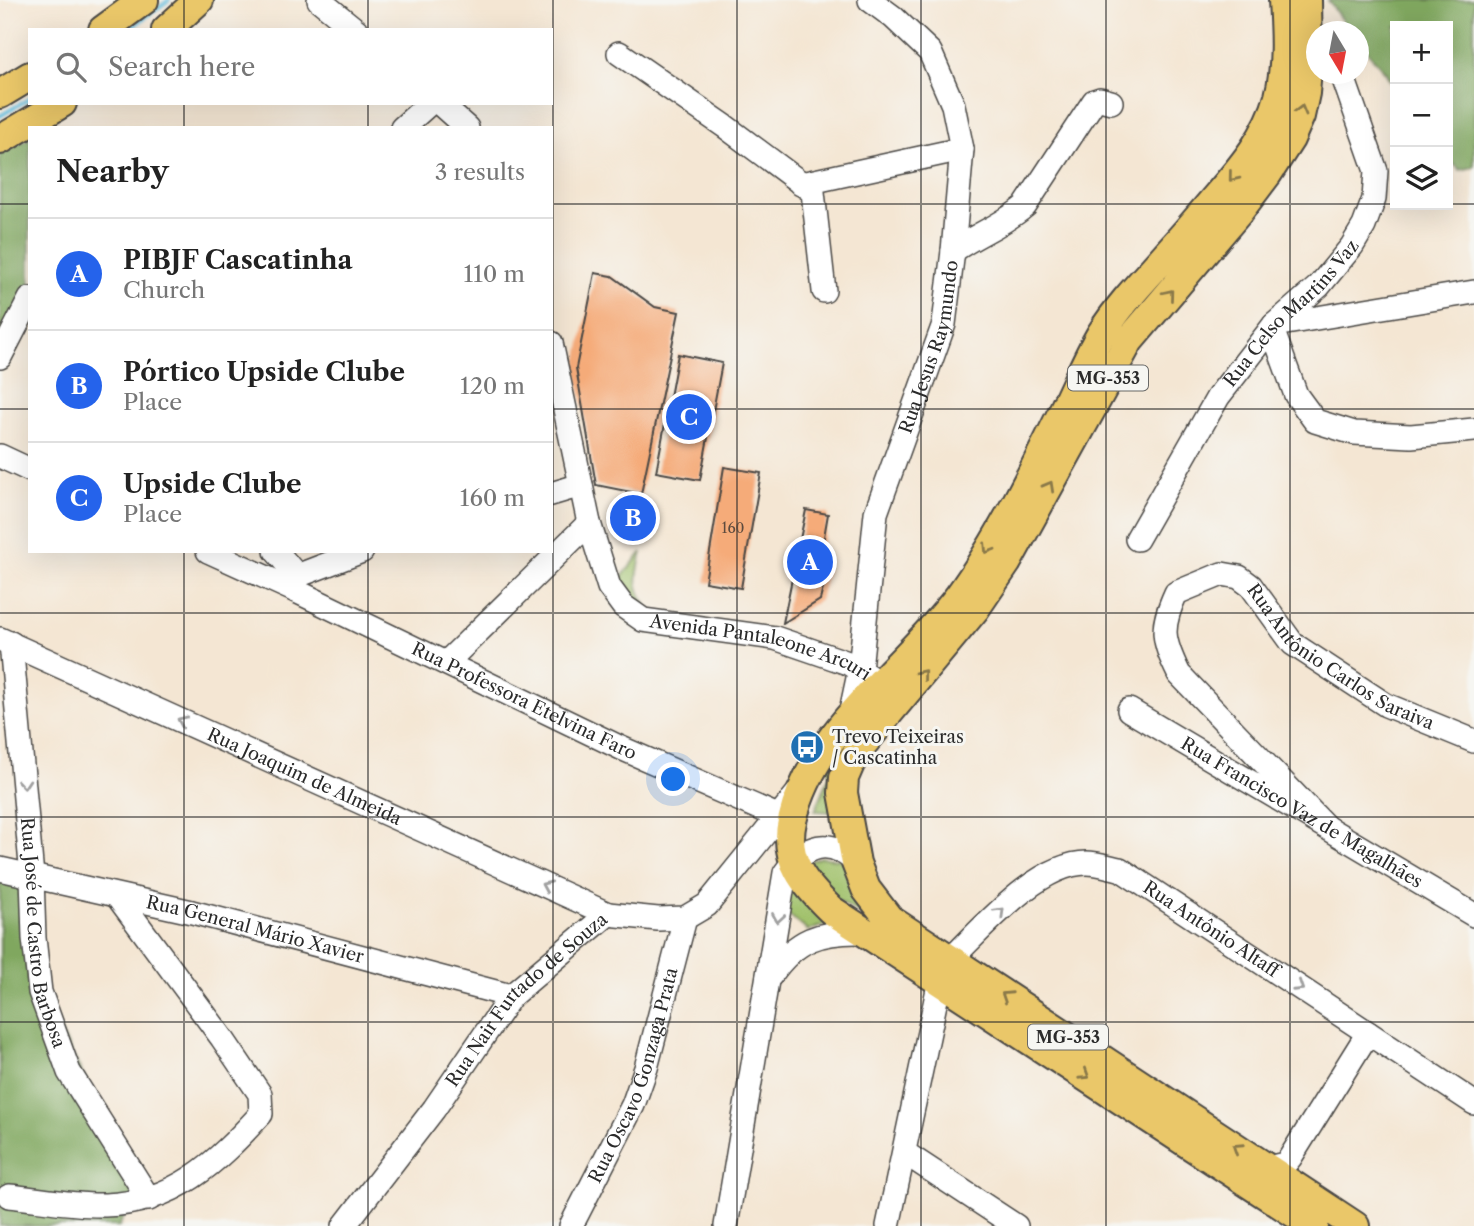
<!DOCTYPE html>
<meta charset="utf-8">
<style>
body{margin:0;font-family:"Libre Caslon Text",serif;background:#f6f6f6;color:#222}
.controls{position:absolute;right:21px;top:21px;display:grid;overflow:hidden;border-radius:0px;box-shadow:0 7px 28px #0002}
.controls button{width:63px;height:63px;display:grid;place-items:center;padding:0;border:0;border-bottom:2px solid #e0e0e0;background:#fff;color:#222;font:35px sans-serif}
.compass{position:absolute;left:1306px;top:21px;width:63px;height:63px;border-radius:50%;background:#fff;box-shadow:0 7px 28px #0002;rotate:170deg}
.you{position:absolute;left:674px;top:780px;width:24px;height:24px;margin:-18px;border:5px solid #fff;border-radius:50%;background:#1a73e8;box-shadow:0 0 0 10px #1a73e833}
.badge{display:grid;place-items:center;width:46px;height:46px;border-radius:50%;background:#2563eb;color:#fff;font-size:23px;font-weight:700}
.pin{position:absolute;translate:-50% -50%;border:4px solid #fff;box-shadow:0 2px 7px #0006}
.list{margin:0;padding:0;list-style:none}
h2{display:flex;justify-content:space-between;align-items:center;height:91px;margin:0;padding:0 28px;font-size:30px}
h2 small{font-size:23px;font-weight:400;color:#767676}
.list li{display:grid;grid-template-columns:46px 1fr auto;gap:21px;align-items:center;box-sizing:border-box;height:112px;padding:0 28px;border-top:2px solid #e0e0e0}
.list b{display:block;font-size:26px;white-space:nowrap}
.list p{margin:0;font-size:23px;white-space:nowrap;color:#767676}
.list em{font-size:23px;font-style:normal;color:#767676}
.icon{flex:none;width:38px;height:38px;fill:none;stroke:currentColor;stroke-width:2;stroke-linecap:round;stroke-linejoin:round}
.map{position:relative;flex:none;width:1474px;height:1226px;overflow:hidden}
.search{position:absolute;background:#fff;box-shadow:0 7px 28px #0002;left:28px;top:28px;width:525px;height:77px;display:flex;align-items:center;gap:18px;box-sizing:border-box;padding:0 24px;border-radius:0px;color:#767676;font-size:26px}
.panel{position:absolute;background:#fff;box-shadow:0 7px 28px #0002;left:28px;top:126px;width:525px;height:427px;border-radius:0px}
.map>svg:first-child{display:block}
</style>
<div class="map">
<svg width="1474" height="1226" viewBox="0 0 1474 1226">
<rect width="100%" height="100%" fill="#f6f6f2"/>
<filter id="ink" filterUnits="userSpaceOnUse"><feTurbulence type="fractalNoise" baseFrequency=".0143" numOctaves="2"/><feDisplacementMap in="SourceGraphic" scale="14" xChannelSelector="R" yChannelSelector="G"/><feConvolveMatrix kernelMatrix="1 2 1 2 8 2 1 2 1" color-interpolation-filters="sRGB"/></filter>
<filter id="wash" filterUnits="userSpaceOnUse"><feTurbulence type="fractalNoise" baseFrequency=".00686" numOctaves="4" result="noise"/><feDisplacementMap in="SourceGraphic" scale="28" xChannelSelector="R" yChannelSelector="G"/><feGaussianBlur stdDeviation="1.57" result="paint"/><feColorMatrix in="noise" values="0 0 0 0 0 0 0 0 0 0 0 0 0 0 0 0 0 1.4 0 .05"/><feComposite in="paint" operator="in"/></filter>
<g filter="url(#wash)">
<rect width="100%" height="100%" fill="#f4e6d3"/>
<path fill="#a0c16a" stroke="#66764a" stroke-width="2" d="M 642,552 C 637,576 633,583 646,605 L 627,592 L 620,579 Z
M 846,743 L 835,767 L 834,812 L 815,811 L 830,775 L 827,766 Z
M 821,857 L 842,860 L 917,948 L 824,892 L 805,863 Z
M 791,888 L 814,910 L 835,921 L 808,931 L 785,912 Z"/>
<path fill="#80a75e" stroke="#566944" stroke-width="2" d="M 1328,0 L 1474,0 L 1474,167 L 1460,170 L 1448,159 L 1448,26 L 1395,26 L 1395,91 L 1386,73 L 1359,42 L 1358,32 L 1349,31 Z
M 30,138 L 30,310 L 0,370 L 0,153 Z
M 0,869 L 32,876 L 40,992 L 140,1185 L 119,1226 L 0,1226 Z"/>
<g fill="none" stroke-linecap="round" stroke-linejoin="round">
<path stroke="#5ebbdc" stroke-width="4.5" d="M 128,30 L 169,0
M 0,116 L 30,98"/>
</g>
<g id="blocks">
<path fill="#f5ab79" d="M 595,273 L 612,276 L 655,307 L 679,312 L 641,494 L 596,485 L 576,368 Z
M 678,354 L 722,363 L 700,480 L 656,472 Z
M 724,467 L 761,473 L 741,588 L 705,582 Z
M 806,510 L 828,514 L 821,554 L 828,569 L 820,600 L 783,623 Z
M 618,511 L 649,516 L 648,526 L 616,521 Z"/>
</g>
</g>
<g filter="url(#ink)">
<use href="#blocks" fill-opacity="0" stroke="#494744" stroke-width="2"/>
<g fill="none" stroke-linecap="round" stroke-linejoin="round">
<g stroke="#494744" stroke-width="26">
<g id="minor">
<path d="M 319,0 L 356,30"/>
<path d="M 619,53 L 726,127 L 813,192 L 824,291"/>
<path d="M 439,103 L 467,128"/>
<path d="M 402,128 L 430,103"/>
<path d="M 801,184 L 962,149"/>
<path d="M 953,251 C 977,234 1003,225 1025,206 L 1094,101 L 1100,99 L 1111,102"/>
<path d="M 1274,325 L 1474,292"/>
<path d="M 1272,329 L 1296,395 L 1315,421 L 1354,433 L 1411,436 L 1474,430"/>
<path id="s1" d="M 551,343 L 589,523 L 609,587 L 623,606 L 643,620 L 775,638 L 848,663 L 870,677"/>
<path d="M 0,357 L 30,299"/>
<path d="M 0,456 L 30,470"/>
<path d="M 551,494 L 581,485"/>
<path id="s2" d="M 1137,539 L 1218,397 L 1274,325 L 1319,286 L 1352,246 L 1364,226 L 1374,199 L 1376,171 L 1342,74"/>
<path d="M 208,551 L 296,591"/>
<path id="s3" d="M 276,551 L 297,576 L 296,591 L 621,748 L 789,821"/>
<path d="M 297,576 L 362,551"/>
<path id="s4" d="M 0,639 L 608,914"/>
<path id="s5" d="M 11,643 L 32,876 L 34,938 L 40,992 L 69,1072 L 149,1199"/>
<path d="M 446,663 L 589,523"/>
<path id="s6" d="M 1129,710 L 1474,915"/>
<path id="s7" d="M 850,716 L 860,669 L 876,513 L 944,324 L 953,251 L 962,149 L 953,105 L 930,52 L 893,17 L 870,0"/>
<path id="s8" d="M 1325,826 L 1179,674 C 1162,639 1160,628 1176,593 L 1222,574 L 1239,577 L 1251,586 L 1293,644 L 1386,705 L 1474,741"/>
<path id="s9" d="M 0,869 L 192,912 L 511,996"/>
<path id="s10" d="M 951,959 C 984,927 1038,863 1087,863 C 1098,863 1109,867 1120,869 L 1474,1103"/>
<path d="M 771,975 C 796,939 820,931 863,932"/>
<path d="M 905,1153 L 1016,1226"/>
<path d="M 1268,1168 L 1285,1164 L 1290,1158 L 1368,1033"/>
<path d="M 9,1196 C 40,1199 74,1206 105,1205 C 175,1203 216,1163 261,1114 L 260,1094 L 222,1038 L 117,896"/>
<path id="s11" d="M 344,1226 L 434,1109 L 511,996 L 608,914 L 658,919 L 685,918 L 707,905 L 800,790"/>
<path id="s12" d="M 571,1226 L 633,1105 L 646,1068 L 685,918"/>
<path d="M 726,1226 L 785,873 C 805,845 830,836 856,863"/>
<path d="M 888,1226 L 940,980"/>
</g>
</g>
<g stroke="#494744" stroke-width="32">
<path id="major" d="M 1283,0 C 1285,32 1287,65 1279,97 C 1269,135 1241,168 1216,197 C 1196,221 1176,244 1155,267 C 1136,288 1116,310 1101,334 C 1088,356 1078,380 1067,403 C 1036,466 1000,540 959,596 C 904,670 814,727 792,821 C 783,860 805,885 831,910 L 1314,1226
M 1307,0 L 1308,58 L 1305,93 L 1300,116 L 1290,139 L 1268,173 L 1237,214 L 1129,341 L 1007,562 L 975,609 L 862,745 L 850,764 L 844,778 L 843,793 L 856,863 L 866,889 L 889,919 L 1355,1226
M 103,30 L 144,0
M 166,30 L 199,0
M 0,94 L 30,76
M 0,140 L 62,103"/>
</g>
<use href="#minor" stroke="#fff" stroke-width="23"/>
<use href="#major" stroke="#eac769" stroke-width="28"/>
</g>
<defs><path id="oneway-chevron" d="M-2-3.5L2.5 0L-2 3.5" fill="none" stroke-width="1.6" stroke-linecap="round" stroke-linejoin="round" transform="scale(1.75)"/></defs>
<g stroke="#8a794a">
<use href="#oneway-chevron" transform="translate(1301 110) rotate(-75)"/>
<use href="#oneway-chevron" transform="translate(1233 177) rotate(129)"/>
<use href="#oneway-chevron" transform="translate(1169 294) rotate(-50)"/>
<use href="#oneway-chevron" transform="translate(1049 486) rotate(-61)"/>
<use href="#oneway-chevron" transform="translate(988 549) rotate(122)"/>
<use href="#oneway-chevron" transform="translate(922 674) rotate(-51)"/>
<use href="#oneway-chevron" transform="translate(1006 996) rotate(-147)"/>
<use href="#oneway-chevron" transform="translate(1085 1075) rotate(33)"/>
<use href="#oneway-chevron" transform="translate(1237 1148) rotate(-147)"/>
</g>
<g stroke="#a0a0a0">
<use href="#oneway-chevron" transform="translate(182 721) rotate(-156)"/>
<use href="#oneway-chevron" transform="translate(24 784) rotate(85)"/>
<use href="#oneway-chevron" transform="translate(546 886) rotate(-156)"/>
<use href="#oneway-chevron" transform="translate(1000 912) rotate(-44)"/>
<use href="#oneway-chevron" transform="translate(778 918) rotate(99)"/>
<use href="#oneway-chevron" transform="translate(1299 987) rotate(33)"/>
</g>
</g>
<path fill="none" stroke="#2b2b2b" stroke-width="2" stroke-opacity="0.55" d="M 184,0 L 184,30M 368,0 L 368,30M 553,0 L 553,1226M 737,0 L 737,1226M 921,0 L 921,1226M 1106,0 L 1106,1226M 1290,0 L 1290,1226M 184,103 L 184,128M 368,103 L 368,128M 0,204 L 30,204M 551,204 L 1395,204M 1448,204 L 1474,204M 0,409 L 30,409M 551,409 L 1474,409M 184,551 L 184,1226M 368,551 L 368,1226M 0,613 L 1474,613M 0,817 L 1474,817M 0,1022 L 1474,1022"/>
<defs>
<g id="bus-disc" transform="scale(1.75)"><circle r="9.5" fill="#1f6fb2" stroke="#f6f6f2"/><path d="M-5-6H5V4H4V6H2V4H-2V6H-4V4H-5ZM-3.5-4V0h7V-4ZM-3.5 1.2v1.5H-2V1.2ZM2 1.2v1.5H3.5V1.2Z" fill="#fff"/></g>
</defs>
<g fill-rule="evenodd">
<use href="#bus-disc" x="807" y="747"/>
</g>
<g text-anchor="middle" dominant-baseline="central" stroke-width="6" stroke-linejoin="round" paint-order="stroke">
<g font-size="14" fill="#5e4b3e">
<text x="733" y="528">160</text>
</g>
<g fill="#f6f6f2" stroke="#686867" stroke-width="2">
<rect x="1068" y="365.5" width="80" height="25" rx="5"/>
<rect x="1028" y="1024.5" width="80" height="25" rx="5"/>
</g>
<g font-size="16" font-weight="bold" fill="#2b2b2b">
<text x="1108" y="378">MG-353</text>
<text x="1068" y="1037">MG-353</text>
</g>
<g font-size="18" fill="#2b2b2b" stroke="#f6f6f2">
<text stroke="none"><textPath href="#s2" startOffset="275">Rua Celso Martins Vaz</textPath></text>
<text stroke="none"><textPath href="#s7" startOffset="380">Rua Jesus Raymundo</textPath></text>
<text stroke="none"><textPath href="#s1" startOffset="420">Avenida Pantaleone Arcuri</textPath></text>
<text stroke="none"><textPath href="#s8" startOffset="495">Rua Antônio Carlos Saraiva</textPath></text>
<text stroke="none"><textPath href="#s3" startOffset="301">Rua Professora Etelvina Faro</textPath></text>
<text stroke="none"><textPath href="#s4" startOffset="334">Rua Joaquim de Almeida</textPath></text>
<text stroke="none"><textPath href="#s6" startOffset="201">Rua Francisco Vaz de Magalhães</textPath></text>
<text stroke="none"><textPath href="#s9" startOffset="262">Rua General Mário Xavier</textPath></text>
<text stroke="none"><textPath href="#s10" startOffset="313">Rua Antônio Altaff</textPath></text>
<text stroke="none"><textPath href="#s5" startOffset="292">Rua José de Castro Barbosa</textPath></text>
<text stroke="none"><textPath href="#s11" startOffset="292">Rua Nair Furtado de Souza</textPath></text>
<text stroke="none"><textPath href="#s12" startOffset="164">Rua Oscavo Gonzaga Prata</textPath></text>
</g>
<g font-size="18" fill="#2b2b2b" stroke="#f6f6f2" text-anchor="start">
<text x="832" y="737">Trevo Teixeiras<tspan x="832" dy="21">/ Cascatinha</tspan></text>
</g>
</g>
</svg>
<div class="controls">
<button>+</button>
<button>−</button>
<button><svg class="icon" aria-label="layers" viewBox="0 0 24 24"><path d="M12 4l9 5-9 5-9-5zM3 14l9 5 9-5"/></svg></button>
</div>
<svg class="compass" viewBox="-18 -18 36 36"><path d="M0-13l5 13h-10z" fill="#e53935"/><path d="M0 13l5-13h-10z" fill="#767676"/></svg>
<div class="you"></div>
<div class="pin badge" style="left:810px;top:562px">A</div>
<div class="pin badge" style="left:633px;top:518px">B</div>
<div class="pin badge" style="left:689px;top:417px">C</div>
<div class="search"><svg class="icon" aria-label="search" viewBox="0 0 24 24"><circle cx="10" cy="10" r="6"/><path d="M15 15l6 6"/></svg>Search here</div>
<section class="panel">
<h2>Nearby<small>3 results</small></h2>
<ul class="list">
<li><span class="badge">A</span><div><b>PIBJF Cascatinha</b><p>Church</p></div><em>110 m</em></li>
<li><span class="badge">B</span><div><b>Pórtico Upside Clube</b><p>Place</p></div><em>120 m</em></li>
<li><span class="badge">C</span><div><b>Upside Clube</b><p>Place</p></div><em>160 m</em></li>
</ul>
</section>
</div>
